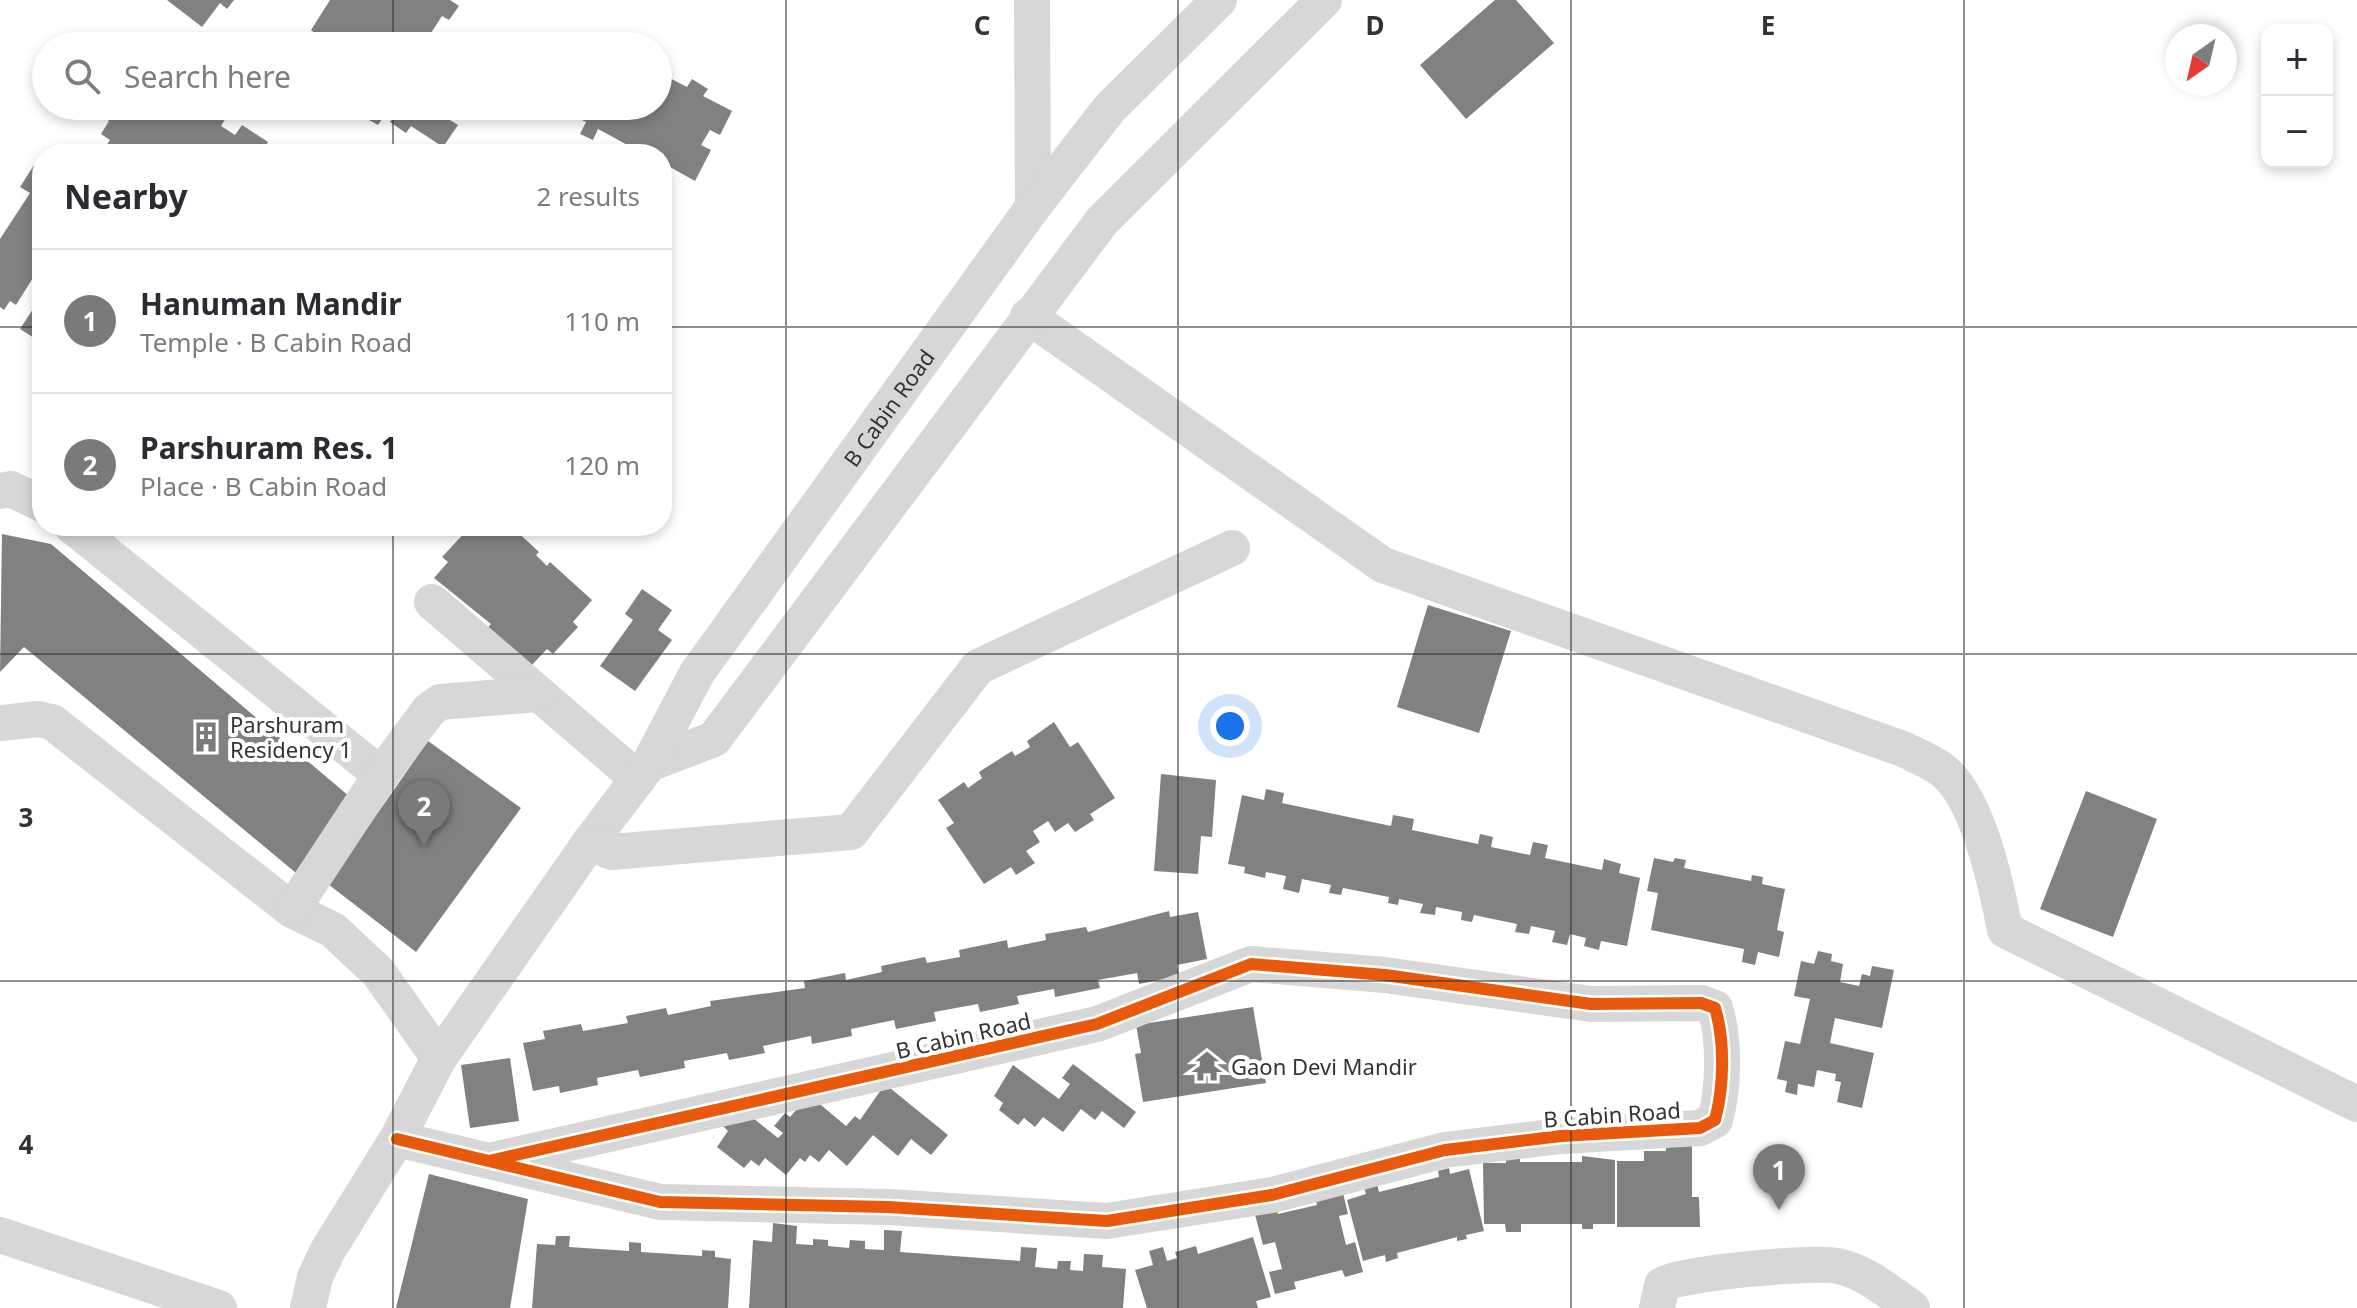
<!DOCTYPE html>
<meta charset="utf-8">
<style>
body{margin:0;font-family:"Noto Sans",sans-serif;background:#f2f2f3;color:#2b2b33}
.controls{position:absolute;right:24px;top:24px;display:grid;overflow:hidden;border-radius:16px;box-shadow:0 4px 12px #0003}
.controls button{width:72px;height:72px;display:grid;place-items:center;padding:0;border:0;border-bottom:2px solid #e1e1e2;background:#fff;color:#2b2b33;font:40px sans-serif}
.compass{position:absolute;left:2165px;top:24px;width:72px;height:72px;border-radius:50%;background:#fff;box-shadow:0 4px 12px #0003;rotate:214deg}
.you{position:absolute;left:1230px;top:726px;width:28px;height:28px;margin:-20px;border:6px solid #fff;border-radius:50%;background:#1a73e8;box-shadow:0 0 0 12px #1a73e833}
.badge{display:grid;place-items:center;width:52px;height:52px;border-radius:50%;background:#7a7a7a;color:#fff;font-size:26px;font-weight:700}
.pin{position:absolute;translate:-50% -66px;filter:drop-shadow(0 2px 4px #0008)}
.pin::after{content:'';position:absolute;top:42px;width:28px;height:24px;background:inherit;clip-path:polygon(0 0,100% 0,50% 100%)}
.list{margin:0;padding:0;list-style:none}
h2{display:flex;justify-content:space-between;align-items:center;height:104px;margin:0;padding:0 32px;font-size:34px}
h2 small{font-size:26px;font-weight:400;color:#7c7c81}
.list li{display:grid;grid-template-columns:52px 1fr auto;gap:24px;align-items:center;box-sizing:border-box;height:144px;padding:0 32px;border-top:2px solid #e1e1e2}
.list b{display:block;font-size:30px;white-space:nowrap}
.list p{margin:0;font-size:26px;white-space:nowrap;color:#7c7c81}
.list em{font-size:26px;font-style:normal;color:#7c7c81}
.icon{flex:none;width:44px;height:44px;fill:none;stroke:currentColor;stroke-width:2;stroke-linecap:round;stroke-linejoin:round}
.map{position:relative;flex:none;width:2357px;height:1308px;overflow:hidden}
.search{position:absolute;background:#fff;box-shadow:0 4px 12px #0003;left:32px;top:32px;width:640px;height:88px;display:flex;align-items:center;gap:20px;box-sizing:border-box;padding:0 28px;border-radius:44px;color:#7c7c81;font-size:30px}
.panel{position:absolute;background:#fff;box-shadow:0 4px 12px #0003;left:32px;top:144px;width:640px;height:392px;border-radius:32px}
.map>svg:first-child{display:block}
</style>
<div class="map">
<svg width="2357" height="1308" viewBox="0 0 2357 1308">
<rect width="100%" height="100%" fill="#fff"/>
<path fill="#818181" d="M 167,0 L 234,0 L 227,9 L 220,3 L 202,27 Z
M 330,0 L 450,0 L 459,6 L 449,20 L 442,16 L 429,36 L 440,44 L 445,37 L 458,46 L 330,46 L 311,30 Z
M 1495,0 L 1516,0 L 1554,43 L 1466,119 L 1420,65 Z
M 596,38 L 611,46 L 591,46 Z
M 658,72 L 687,87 L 692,79 L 708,89 L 703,96 L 732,111 L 720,135 L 710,130 L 701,145 L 711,150 L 695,181 L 670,167 L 665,177 L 662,175 L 662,154 L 644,154 L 598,129 L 593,140 L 580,134 L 586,122 L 554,106 L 658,106 Z
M 86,106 L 217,106 L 229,113 L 221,126 L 235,135 L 242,125 L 268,142 L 263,152 L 266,154 L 213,154 L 206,149 L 202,154 L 101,154 L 110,140 L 101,134 L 109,121 Z
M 344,106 L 441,106 L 437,112 L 458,125 L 443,147 L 411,126 L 406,133 L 390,122 L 395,115 L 388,110 L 378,125 Z
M 34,165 L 42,170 L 42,277 L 36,273 L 16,305 L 10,301 L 4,310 L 0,307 L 0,239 L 30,193 L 20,187 Z
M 42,295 L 42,343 L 20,329 Z
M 482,526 L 511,526 L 539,552 L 536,555 L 547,566 L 550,562 L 592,600 L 573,622 L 578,627 L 553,654 L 547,649 L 531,666 L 488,627 L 491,624 L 434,578 L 448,562 L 442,557 L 469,528 L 475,534 Z
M 2,534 L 51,544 L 356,802 L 296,873 L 24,647 L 0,672 Z
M 642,589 L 672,610 L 658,630 L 672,640 L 635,691 L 600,666 L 633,620 L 625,614 Z
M 1428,605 L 1511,631 L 1479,733 L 1397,707 Z
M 1054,722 L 1070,747 L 1078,742 L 1115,798 L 1090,814 L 1094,820 L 1075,832 L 1068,823 L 1055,832 L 1048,821 L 1033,831 L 1040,842 L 1026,851 L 1035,863 L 1016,875 L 1011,867 L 984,884 L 946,828 L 954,823 L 938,800 L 964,782 L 968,788 L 982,778 L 979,772 L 1012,751 L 1015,756 L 1030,747 L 1027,741 Z
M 428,741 L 521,808 L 416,952 L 328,884 Z
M 1161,774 L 1216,780 L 1212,837 L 1201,836 L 1198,874 L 1154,871 Z
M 1266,789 L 1284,793 L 1282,803 L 1391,826 L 1393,815 L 1414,819 L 1412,830 L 1478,844 L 1480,834 L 1493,837 L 1491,847 L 1530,855 L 1533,842 L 1548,845 L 1545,858 L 1602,870 L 1604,859 L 1621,864 L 1619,873 L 1640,878 L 1627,946 L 1601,941 L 1599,950 L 1584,946 L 1586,938 L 1570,934 L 1567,945 L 1552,942 L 1555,931 L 1531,926 L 1529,934 L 1515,932 L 1517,924 L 1474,915 L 1472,922 L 1461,920 L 1462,912 L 1436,907 L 1435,915 L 1420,913 L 1423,904 L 1399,899 L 1398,905 L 1388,903 L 1389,897 L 1343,888 L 1341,895 L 1329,893 L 1331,885 L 1302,879 L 1299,893 L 1283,889 L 1286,876 L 1266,872 L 1265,878 L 1244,873 L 1245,867 L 1228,864 L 1242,795 L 1264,800 Z
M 2086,791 L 2157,819 L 2113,937 L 2040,909 Z
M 1654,858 L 1673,862 L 1675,858 L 1686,860 L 1684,868 L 1751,881 L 1752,875 L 1763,877 L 1762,884 L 1785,889 L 1777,930 L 1784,932 L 1779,957 L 1758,952 L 1755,965 L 1742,962 L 1744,949 L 1651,930 L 1658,893 L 1647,891 Z
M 1169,911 L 1170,917 L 1198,912 L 1207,959 L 1177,965 L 1179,976 L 1139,984 L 1137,973 L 1098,980 L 1100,988 L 1055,997 L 1054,989 L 1017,996 L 1019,1004 L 980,1012 L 978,1004 L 934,1012 L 936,1021 L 896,1029 L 894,1020 L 851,1029 L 852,1036 L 812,1044 L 811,1036 L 763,1046 L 765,1053 L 729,1060 L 727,1053 L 684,1061 L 685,1068 L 640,1077 L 638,1070 L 597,1078 L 598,1085 L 560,1093 L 559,1086 L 533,1091 L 523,1043 L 545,1039 L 543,1031 L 581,1024 L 583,1031 L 628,1023 L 626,1016 L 666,1008 L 668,1015 L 711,1006 L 710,1001 L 805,988 L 804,981 L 845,973 L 846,980 L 882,972 L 881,966 L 925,957 L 927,963 L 960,957 L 959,950 L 1007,940 L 1008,948 L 1046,940 L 1045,934 L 1086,927 L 1088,932 Z
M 1818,951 L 1832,954 L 1831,961 L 1843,964 L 1840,982 L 1859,986 L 1862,974 L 1870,976 L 1872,966 L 1894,970 L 1882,1028 L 1835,1018 L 1830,1043 L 1874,1053 L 1862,1108 L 1837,1102 L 1841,1082 L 1835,1081 L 1836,1074 L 1817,1070 L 1814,1087 L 1798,1084 L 1797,1095 L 1785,1092 L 1787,1081 L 1777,1079 L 1785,1041 L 1800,1044 L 1810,999 L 1794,996 L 1801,961 L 1814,964 Z
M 1253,1007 L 1266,1083 L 1143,1102 L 1135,1054 L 1141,1053 L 1136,1025 Z
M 510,1058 L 519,1121 L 470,1128 L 461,1065 Z
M 1073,1064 L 1136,1112 L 1124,1128 L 1102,1111 L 1095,1120 L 1081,1109 L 1063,1132 L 1043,1117 L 1035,1127 L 1024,1118 L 1018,1125 L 999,1110 L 1003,1103 L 994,1096 L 1013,1065 L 1059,1099 L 1070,1084 L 1062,1078 Z
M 885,1084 L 948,1135 L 931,1155 L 911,1139 L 898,1156 L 873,1135 L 847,1166 L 829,1150 L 819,1162 L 810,1155 L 805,1162 L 800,1158 L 786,1175 L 765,1158 L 759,1166 L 751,1160 L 744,1168 L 717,1147 L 728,1131 L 723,1126 L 739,1107 L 778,1138 L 783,1133 L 774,1126 L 785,1113 L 790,1117 L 809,1095 L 846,1126 L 855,1116 L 860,1120 Z
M 1666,1143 L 1692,1143 L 1692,1197 L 1699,1197 L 1700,1227 L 1617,1227 L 1617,1161 L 1644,1161 L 1644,1151 L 1666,1151 Z
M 1520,1154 L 1520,1162 L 1582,1162 L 1582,1156 L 1615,1160 L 1615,1224 L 1593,1224 L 1593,1229 L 1582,1229 L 1582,1224 L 1521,1224 L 1521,1232 L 1506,1232 L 1505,1224 L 1484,1224 L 1483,1163 L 1506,1163 L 1506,1155 Z
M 1449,1168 L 1450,1174 L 1469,1169 L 1484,1231 L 1466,1235 L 1467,1239 L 1457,1241 L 1457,1237 L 1397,1253 L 1398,1258 L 1386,1262 L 1385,1255 L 1363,1261 L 1347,1200 L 1366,1194 L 1364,1187 L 1377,1183 L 1379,1192 L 1439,1177 L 1438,1171 Z
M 429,1174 L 528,1199 L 510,1308 L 396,1308 Z
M 1341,1185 L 1348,1214 L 1339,1216 L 1346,1245 L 1355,1242 L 1363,1272 L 1345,1277 L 1342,1270 L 1294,1282 L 1296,1289 L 1275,1294 L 1269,1272 L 1282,1269 L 1275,1242 L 1263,1245 L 1253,1207 L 1275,1201 L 1278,1214 L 1317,1205 L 1314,1192 Z
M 773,1223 L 797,1226 L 796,1244 L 813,1245 L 813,1239 L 828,1240 L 828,1246 L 849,1248 L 850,1240 L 865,1241 L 865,1249 L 884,1250 L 884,1230 L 902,1231 L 900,1252 L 1020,1261 L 1021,1247 L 1037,1248 L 1035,1267 L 1057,1269 L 1058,1261 L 1071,1261 L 1070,1270 L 1083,1271 L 1084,1254 L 1103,1255 L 1102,1267 L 1126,1269 L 1123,1308 L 749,1308 L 753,1240 L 772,1242 Z
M 556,1236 L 570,1236 L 569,1247 L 629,1251 L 629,1242 L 641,1243 L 641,1252 L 702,1256 L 702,1250 L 715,1251 L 715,1257 L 731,1259 L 728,1308 L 532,1308 L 537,1244 L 555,1245 Z
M 1253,1237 L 1271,1297 L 1256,1301 L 1258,1308 L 1147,1308 L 1135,1270 L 1153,1265 L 1149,1251 L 1163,1247 L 1167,1261 L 1177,1258 L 1175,1252 L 1196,1246 L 1198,1254 Z"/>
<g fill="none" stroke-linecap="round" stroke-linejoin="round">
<g stroke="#d7d7d7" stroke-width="36">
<path d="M 1032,0 L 1033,207"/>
<path d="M 1028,316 L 1383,565 L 1903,749 C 1915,755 1930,761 1941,769 C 1978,796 1997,888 2005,930 L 2357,1104"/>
<path d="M 0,491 L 11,489 L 42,504"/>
<path d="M 72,526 L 381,775"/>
<path d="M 432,602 L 638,779"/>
<path d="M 0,723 L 38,719 L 52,722 L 292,910 L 333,930 L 378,972 L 439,1058"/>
<path d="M 649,764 L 714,739 L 1102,221 L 1324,0"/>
<path id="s1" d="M 590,842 L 649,764 L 697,673 L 1033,207 L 1109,109 L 1219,0"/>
<path d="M 292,910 L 381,775 L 429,710 L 440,702 L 538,694"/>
<path d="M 397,1139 L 660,1202 L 888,1207 L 1107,1221 L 1272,1195 L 1445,1150 L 1561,1136 L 1700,1128 L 1715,1120 C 1724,1087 1725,1041 1715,1008 L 1701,1003 L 1591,1004 L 1385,975 L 1251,964 L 1097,1024 L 489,1161"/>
<path d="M 0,1235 L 219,1308"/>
<path d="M 308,1308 L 315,1277 L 328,1250 L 397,1139 L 439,1058 L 590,842 L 611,852 L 851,832 L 978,667 L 1232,548"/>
<path d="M 1657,1308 L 1662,1285 C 1679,1273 1815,1261 1838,1266 C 1866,1272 1889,1292 1912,1308"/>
</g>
<g stroke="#fff" stroke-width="17">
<path id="cycleway" d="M 397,1139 L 660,1202 L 888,1207 L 1107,1221 L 1272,1195 L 1445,1150 L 1561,1136 L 1700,1128 L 1715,1120 C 1724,1087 1725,1041 1715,1008 L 1701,1003 L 1591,1004 L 1385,975 L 1251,964 L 1097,1024 L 489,1161"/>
</g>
<use href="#cycleway" stroke="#e8590c" stroke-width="12"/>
</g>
<path fill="none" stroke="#333" stroke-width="2" stroke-opacity="0.55" d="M 393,0 L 393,46M 786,0 L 786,1308M 1178,0 L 1178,1308M 1571,0 L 1571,1308M 1964,0 L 1964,1308M 393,106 L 393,154M 0,327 L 42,327M 662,327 L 2357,327M 393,526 L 393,1308M 0,654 L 2357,654M 0,981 L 2357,981"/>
<defs>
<g id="building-bare" transform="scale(2.4)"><path d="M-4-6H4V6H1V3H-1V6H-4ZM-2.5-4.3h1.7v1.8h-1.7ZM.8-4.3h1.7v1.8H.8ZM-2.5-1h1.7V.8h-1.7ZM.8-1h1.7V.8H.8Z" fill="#7a7a7a" stroke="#fff" stroke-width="2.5" paint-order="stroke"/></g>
<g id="temple-bare" transform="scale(2.4)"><path d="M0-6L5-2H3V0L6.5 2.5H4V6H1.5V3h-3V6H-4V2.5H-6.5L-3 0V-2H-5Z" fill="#7a7a7a" stroke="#fff" stroke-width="2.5" paint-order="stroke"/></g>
</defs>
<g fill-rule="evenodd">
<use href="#building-bare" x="206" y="737"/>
<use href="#temple-bare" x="1207" y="1066"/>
</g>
<g text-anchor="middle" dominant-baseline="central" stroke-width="8" stroke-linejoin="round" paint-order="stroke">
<g font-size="22" fill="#333" stroke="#fff">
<text stroke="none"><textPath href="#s1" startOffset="528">B Cabin Road</textPath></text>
<text transform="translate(963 1035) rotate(-13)">B Cabin Road</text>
<text transform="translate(1612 1114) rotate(-4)">B Cabin Road</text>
</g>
<g font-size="22" fill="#333" stroke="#fff" text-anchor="start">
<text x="230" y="724">Parshuram<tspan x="230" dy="25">Residency 1</tspan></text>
<text x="1231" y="1066">Gaon Devi Mandir</text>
</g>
</g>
<g font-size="26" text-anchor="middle" font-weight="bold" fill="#333" stroke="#fff" stroke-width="8" stroke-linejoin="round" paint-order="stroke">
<text x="982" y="35">C</text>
<text x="1375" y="35">D</text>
<text x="1768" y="35">E</text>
<text x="26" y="827">3</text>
<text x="26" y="1154">4</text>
</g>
</svg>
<div class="controls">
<button>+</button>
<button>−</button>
</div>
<svg class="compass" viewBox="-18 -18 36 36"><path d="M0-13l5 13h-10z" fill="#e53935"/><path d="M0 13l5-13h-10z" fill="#7c7c81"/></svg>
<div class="you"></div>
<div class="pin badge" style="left:1779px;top:1210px">1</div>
<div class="pin badge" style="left:424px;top:846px">2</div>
<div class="search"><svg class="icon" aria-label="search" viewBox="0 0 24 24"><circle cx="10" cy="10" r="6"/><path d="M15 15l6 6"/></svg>Search here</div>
<section class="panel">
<h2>Nearby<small>2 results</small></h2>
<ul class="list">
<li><span class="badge">1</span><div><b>Hanuman Mandir</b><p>Temple · B Cabin Road</p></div><em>110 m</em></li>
<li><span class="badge">2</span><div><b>Parshuram Res. 1</b><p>Place · B Cabin Road</p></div><em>120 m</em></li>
</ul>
</section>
</div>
